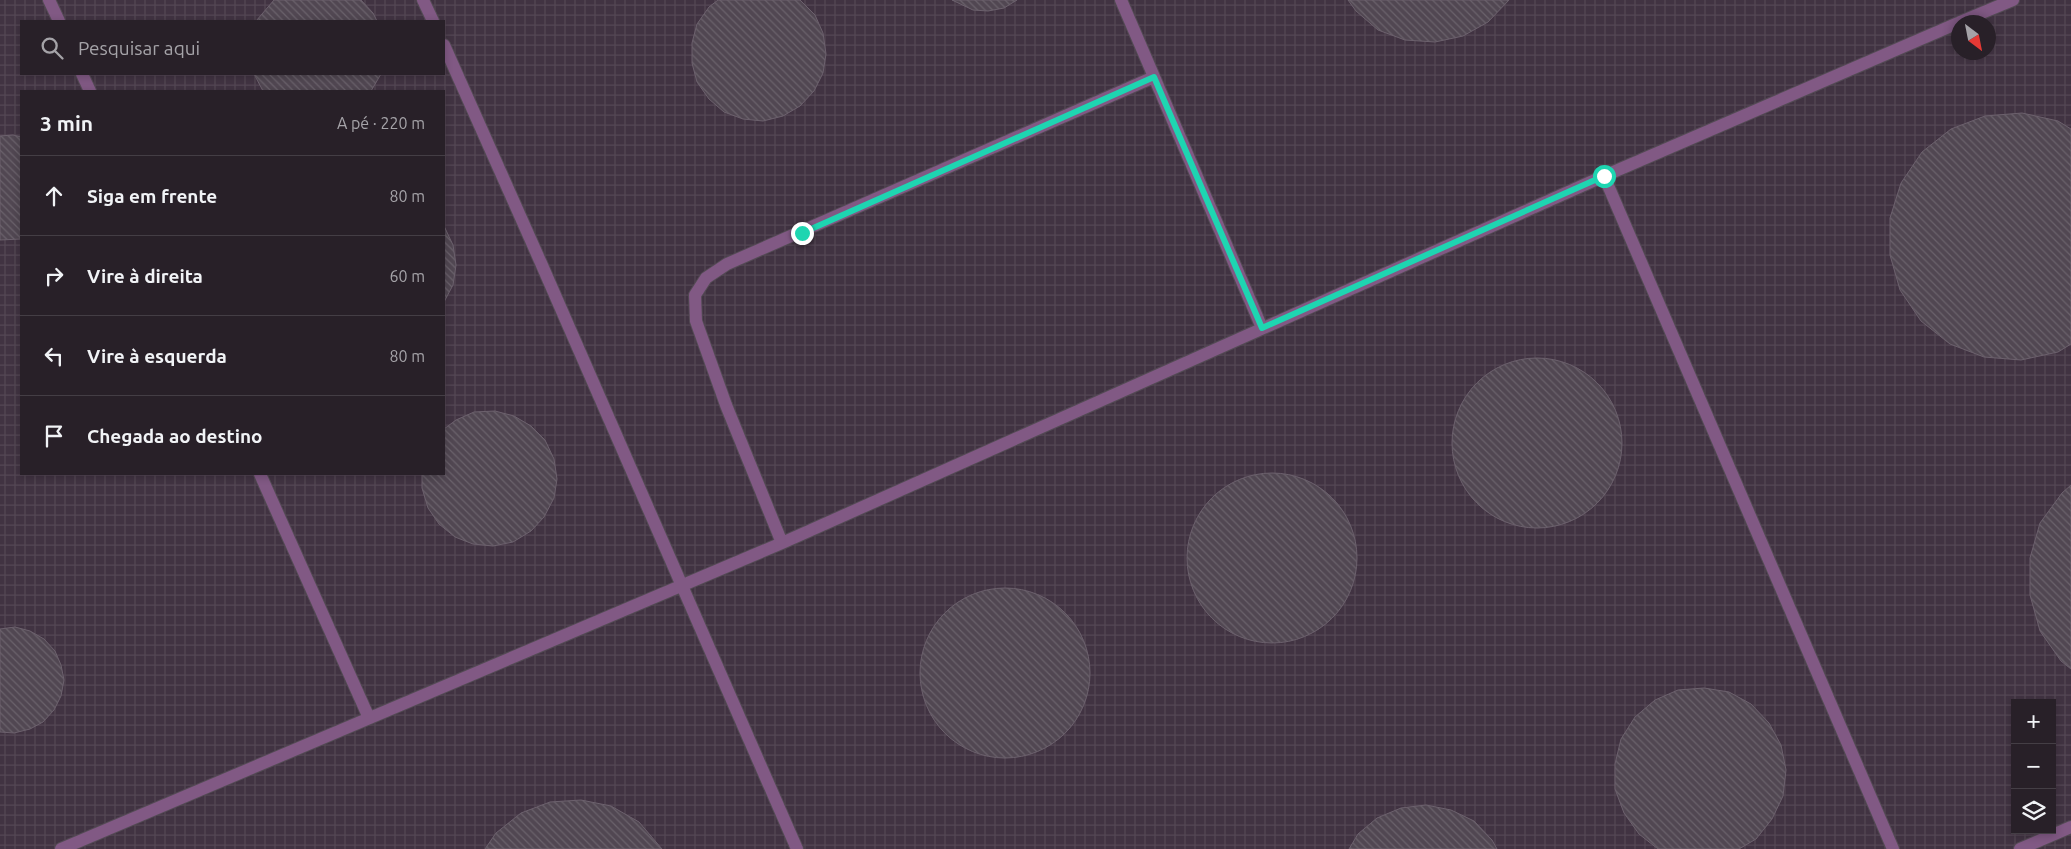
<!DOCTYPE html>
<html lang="pt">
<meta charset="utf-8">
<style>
body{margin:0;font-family:Ubuntu,sans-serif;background:#342d34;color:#f1f3f6}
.controls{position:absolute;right:15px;bottom:15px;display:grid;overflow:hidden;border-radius:0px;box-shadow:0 2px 8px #0003}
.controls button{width:45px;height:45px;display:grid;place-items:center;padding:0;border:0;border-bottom:1px solid #443e45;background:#282028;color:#f1f3f6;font:25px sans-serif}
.compass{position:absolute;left:1951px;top:15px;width:45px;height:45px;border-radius:50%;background:#282028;box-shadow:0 2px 8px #0003;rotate:148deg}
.stop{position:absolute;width:15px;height:15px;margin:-11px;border:4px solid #1ed5b1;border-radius:50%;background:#fff}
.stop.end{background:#1ed5b1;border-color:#fff;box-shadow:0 1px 5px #0008}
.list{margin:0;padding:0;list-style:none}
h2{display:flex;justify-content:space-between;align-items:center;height:65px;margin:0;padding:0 20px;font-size:21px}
h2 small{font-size:16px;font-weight:400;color:#a5a3a8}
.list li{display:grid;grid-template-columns:32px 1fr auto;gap:15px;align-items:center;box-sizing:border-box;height:80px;padding:0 20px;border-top:1px solid #443e45}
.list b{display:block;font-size:19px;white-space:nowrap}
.list em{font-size:16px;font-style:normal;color:#a5a3a8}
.icon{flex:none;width:28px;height:28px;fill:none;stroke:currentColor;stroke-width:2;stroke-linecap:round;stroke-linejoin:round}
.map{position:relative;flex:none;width:2071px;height:849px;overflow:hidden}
.search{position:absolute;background:#282028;box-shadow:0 2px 8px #0003;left:20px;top:20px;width:425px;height:55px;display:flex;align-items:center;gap:12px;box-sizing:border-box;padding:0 18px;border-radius:0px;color:#a5a3a8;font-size:19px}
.panel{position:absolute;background:#282028;box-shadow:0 2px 8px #0003;left:20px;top:90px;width:425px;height:385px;border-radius:0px}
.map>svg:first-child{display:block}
</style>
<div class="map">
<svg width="2071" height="849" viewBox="0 0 2071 849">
<defs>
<pattern id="industrial-grid" width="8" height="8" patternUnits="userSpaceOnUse" patternTransform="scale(1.25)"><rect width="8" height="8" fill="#413342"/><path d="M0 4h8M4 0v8" fill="none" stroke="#544754"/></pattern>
<pattern id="building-back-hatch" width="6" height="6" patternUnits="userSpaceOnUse" patternTransform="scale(1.25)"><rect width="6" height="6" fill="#514752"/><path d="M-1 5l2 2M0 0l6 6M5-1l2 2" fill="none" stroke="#6a626b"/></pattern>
</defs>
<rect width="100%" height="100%" fill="#352b36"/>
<path fill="url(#industrial-grid)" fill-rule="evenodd" d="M 0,0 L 2071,0 L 2071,849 L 0,849 ZM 21,21 L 444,21 L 444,74 L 21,74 ZM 1958,22 L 1988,22 L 1988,52 L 1958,52 ZM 21,91 L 444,91 L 444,474 L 21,474 ZM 2015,703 L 2052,703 L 2052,830 L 2015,830 Z"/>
<path fill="url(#building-back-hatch)" stroke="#6c616d" d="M 274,0 L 361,0 L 373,13 L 377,21 L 256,21 Z
M 718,0 L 800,0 L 815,15 L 823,33 L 826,54 L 823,73 L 814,91 L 800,106 L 783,116 L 763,121 L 743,119 L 724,112 L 709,99 L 697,82 L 692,63 L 692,43 L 697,24 L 709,7 Z
M 952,0 L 1017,0 L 1004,8 L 988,11 L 973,10 Z
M 1348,0 L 1509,0 L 1488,22 L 1463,36 L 1435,42 L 1405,40 L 1378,30 L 1356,11 Z
M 254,74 L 381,74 L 371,91 L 263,91 Z
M 2022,113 L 2058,121 L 2071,129 L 2071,344 L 2058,352 L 2021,360 L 1984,357 L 1950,344 L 1921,321 L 1900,290 L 1890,255 L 1890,218 L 1901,183 L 1922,152 L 1951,129 L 1985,116 Z
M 13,135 L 21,137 L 21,239 L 0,240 L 0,136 Z
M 444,226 L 453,245 L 456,265 L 453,285 L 444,302 Z
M1452 443a85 85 0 1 1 170 0a85 85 0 1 1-170 0Z
M 495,411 L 514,416 L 531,426 L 545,440 L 554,459 L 557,479 L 554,498 L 544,517 L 531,531 L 513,542 L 493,546 L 473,544 L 455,537 L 439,524 L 428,508 L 422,488 L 422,474 L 444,474 L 444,429 L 456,420 L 474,412 Z
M1187 558a85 85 0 1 1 170 0a85 85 0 1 1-170 0Z
M 2071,485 L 2071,669 L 2061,661 L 2040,631 L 2030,595 L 2030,558 L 2040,523 L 2062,493 Z
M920 673a85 85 0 1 1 170 0a85 85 0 1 1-170 0Z
M 15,627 L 30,631 L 44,639 L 55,651 L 61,665 L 64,680 L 61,696 L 54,710 L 43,722 L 30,729 L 14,733 L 0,732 L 0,629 Z
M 1704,688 L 1729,692 L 1751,704 L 1769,723 L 1781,745 L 1786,770 L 1783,796 L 1772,819 L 1756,839 L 1739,849 L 1658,849 L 1639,834 L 1624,813 L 1615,789 L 1615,764 L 1621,739 L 1635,717 L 1655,700 L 1678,690 Z
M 581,800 L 611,806 L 639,822 L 662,849 L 485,849 L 496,833 L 521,813 L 550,802 Z
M 1426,805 L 1451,810 L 1474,821 L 1492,840 L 1497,849 L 1349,849 L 1358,834 L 1377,818 L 1401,808 Z"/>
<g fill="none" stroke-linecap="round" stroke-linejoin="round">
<g stroke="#534a54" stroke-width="14">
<path id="service" d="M 49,0 L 59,21
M 423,0 L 433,21
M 1121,0 L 1262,328
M 1960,22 L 2013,0
M 444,45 L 541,263 L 797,849
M 82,74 L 90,91
M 1604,176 L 1893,849
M 260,474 L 369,718
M 782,543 L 726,405 L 696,321 L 695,295 L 706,278 L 727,264 L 1154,77
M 61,849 L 782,543 L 1604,176 L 1958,23
M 2020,849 L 2071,827"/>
</g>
<use href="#service" stroke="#815984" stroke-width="12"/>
</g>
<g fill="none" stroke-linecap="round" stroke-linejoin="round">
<path stroke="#1ed5b1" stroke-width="6" d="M 802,233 L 1154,77 L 1262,328 L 1604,176"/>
</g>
</svg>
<div class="controls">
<button>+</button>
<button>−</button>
<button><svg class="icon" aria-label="layers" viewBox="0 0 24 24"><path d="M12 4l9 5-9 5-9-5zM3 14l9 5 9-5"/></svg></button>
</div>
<svg class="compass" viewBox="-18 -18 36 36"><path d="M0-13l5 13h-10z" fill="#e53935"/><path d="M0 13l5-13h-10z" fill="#a5a3a8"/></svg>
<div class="stop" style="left:1604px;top:176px"></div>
<div class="stop end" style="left:802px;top:233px"></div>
<div class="search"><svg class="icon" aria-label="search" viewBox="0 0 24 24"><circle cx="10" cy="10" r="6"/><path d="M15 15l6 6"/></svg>Pesquisar aqui</div>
<section class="panel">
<h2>3 min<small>A pé · 220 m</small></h2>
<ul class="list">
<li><svg class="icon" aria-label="ahead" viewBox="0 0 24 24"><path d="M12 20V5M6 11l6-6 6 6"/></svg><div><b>Siga em frente</b></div><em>80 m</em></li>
<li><svg class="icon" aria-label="right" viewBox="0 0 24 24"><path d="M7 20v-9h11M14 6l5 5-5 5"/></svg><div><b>Vire à direita</b></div><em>60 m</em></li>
<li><svg class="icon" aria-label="left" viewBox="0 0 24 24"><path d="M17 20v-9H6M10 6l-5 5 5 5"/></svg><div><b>Vire à esquerda</b></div><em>80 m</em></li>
<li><svg class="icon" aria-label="arrive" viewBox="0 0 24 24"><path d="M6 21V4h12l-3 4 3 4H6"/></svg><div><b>Chegada ao destino</b></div></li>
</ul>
</section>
</div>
